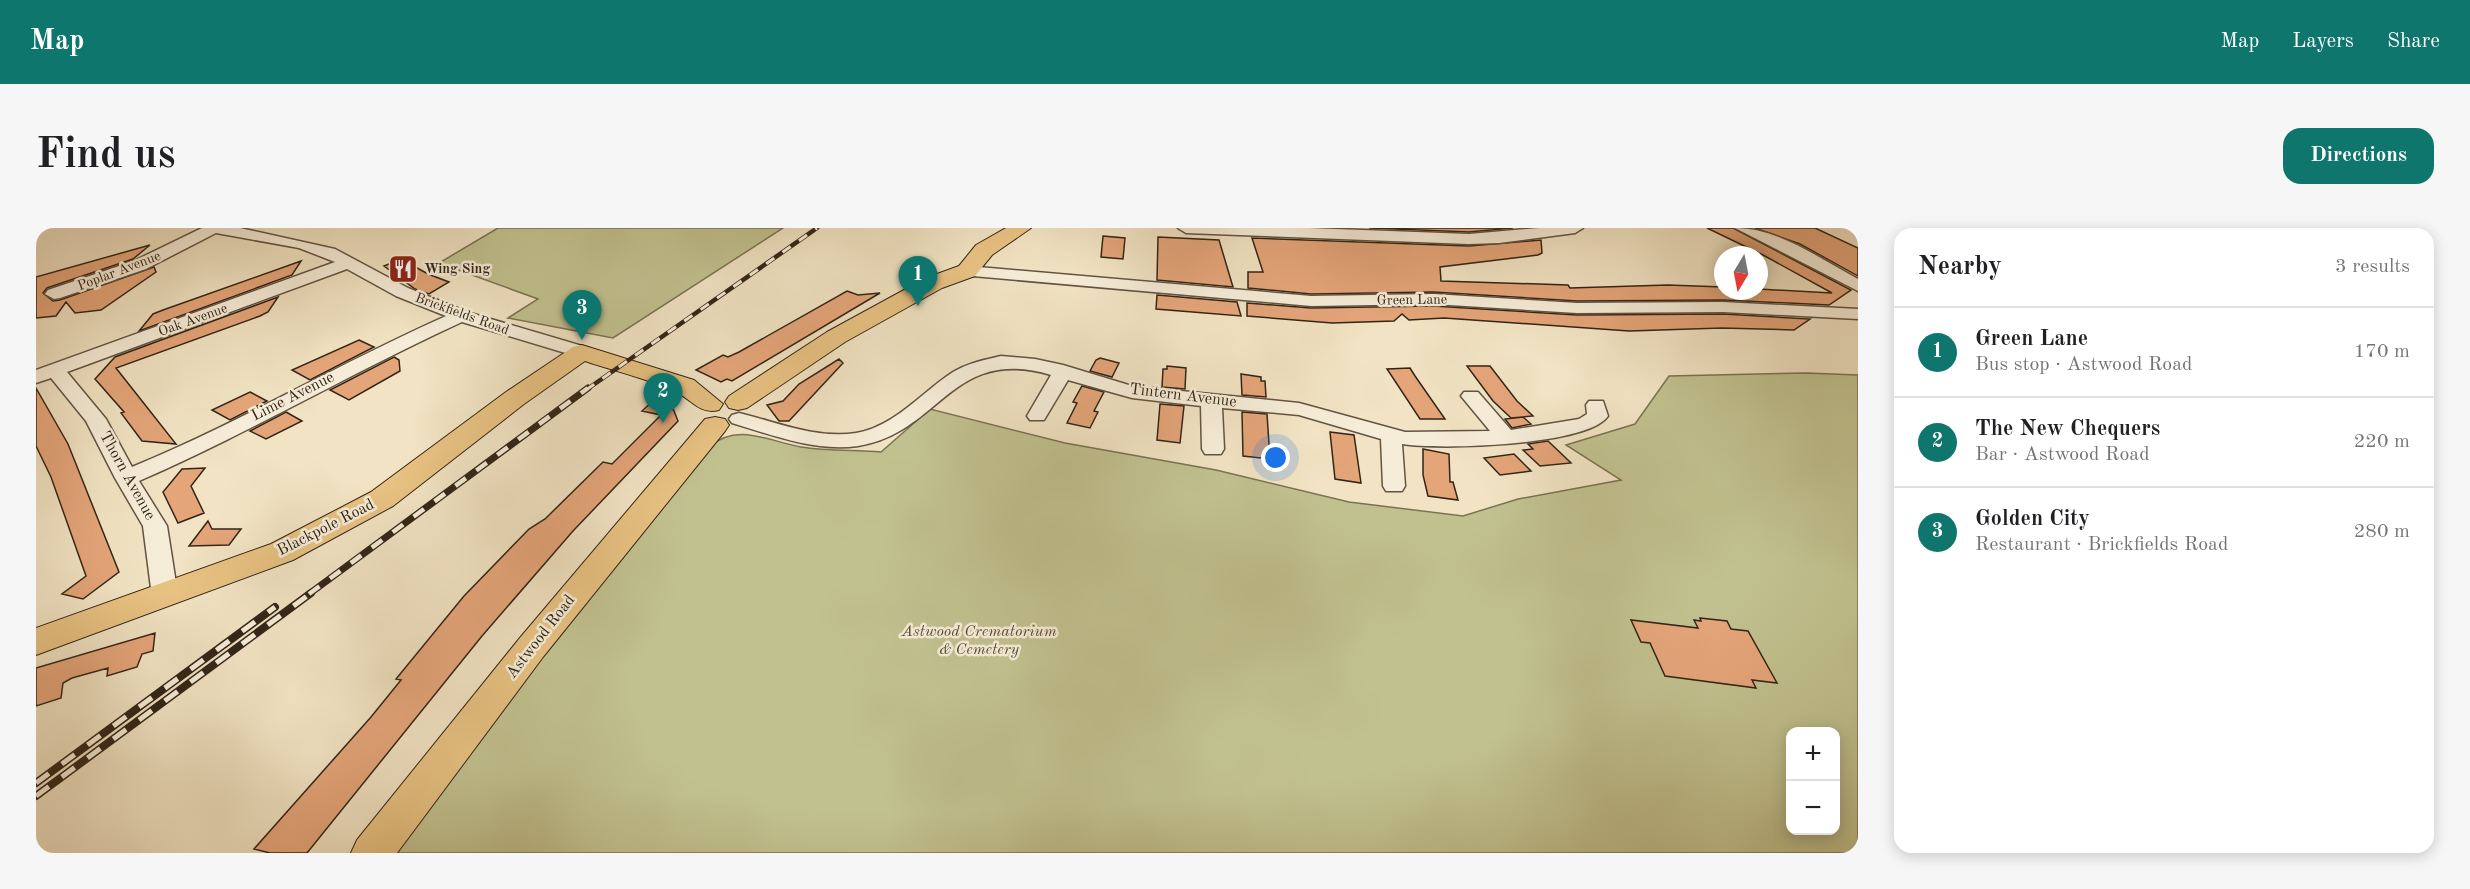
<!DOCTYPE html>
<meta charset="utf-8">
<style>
body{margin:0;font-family:"Old Standard TT",serif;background:#f6f6f6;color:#202124}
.controls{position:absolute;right:18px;bottom:18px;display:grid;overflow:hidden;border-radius:12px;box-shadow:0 3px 15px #0003}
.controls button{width:54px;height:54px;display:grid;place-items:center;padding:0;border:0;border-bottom:2px solid #e0e0e0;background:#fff;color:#202124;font:30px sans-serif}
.compass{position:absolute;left:1678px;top:18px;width:54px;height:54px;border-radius:50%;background:#fff;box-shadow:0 3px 15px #0003;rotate:190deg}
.you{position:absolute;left:1240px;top:230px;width:21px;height:21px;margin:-15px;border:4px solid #fff;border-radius:50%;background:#1a73e8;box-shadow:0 0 0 9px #1a73e833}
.badge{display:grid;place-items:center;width:39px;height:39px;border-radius:50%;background:#0f766e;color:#fff;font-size:20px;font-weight:700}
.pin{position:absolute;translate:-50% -50px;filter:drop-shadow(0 2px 3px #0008)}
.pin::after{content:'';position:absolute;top:32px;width:21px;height:18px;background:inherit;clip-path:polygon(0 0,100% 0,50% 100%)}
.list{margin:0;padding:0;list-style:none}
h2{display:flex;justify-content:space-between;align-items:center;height:78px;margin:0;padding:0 24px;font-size:26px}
h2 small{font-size:20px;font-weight:400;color:#757577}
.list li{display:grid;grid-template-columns:39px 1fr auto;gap:18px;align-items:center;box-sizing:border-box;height:90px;padding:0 24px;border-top:2px solid #e0e0e0}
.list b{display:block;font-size:22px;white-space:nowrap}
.list p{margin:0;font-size:20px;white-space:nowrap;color:#757577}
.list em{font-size:20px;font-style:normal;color:#757577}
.map{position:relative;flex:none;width:1822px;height:625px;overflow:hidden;border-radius:18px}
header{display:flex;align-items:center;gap:36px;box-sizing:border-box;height:84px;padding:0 30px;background:#0f766e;color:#fff}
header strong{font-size:28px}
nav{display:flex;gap:33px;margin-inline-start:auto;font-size:21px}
.intro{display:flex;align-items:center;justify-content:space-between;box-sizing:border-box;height:144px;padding:0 36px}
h1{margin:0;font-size:42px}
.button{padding:15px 27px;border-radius:18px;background:#0f766e;color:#fff;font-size:21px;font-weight:700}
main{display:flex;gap:36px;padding:0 36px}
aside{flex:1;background:#fff;border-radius:18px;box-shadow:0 3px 15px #0003}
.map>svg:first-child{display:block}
</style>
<header>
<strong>Map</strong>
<nav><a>Map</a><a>Layers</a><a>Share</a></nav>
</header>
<div class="intro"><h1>Find us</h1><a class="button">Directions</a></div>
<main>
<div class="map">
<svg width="1822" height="625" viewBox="0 0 1822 625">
<rect width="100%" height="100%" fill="#f1e3c3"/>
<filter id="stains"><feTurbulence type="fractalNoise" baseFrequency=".00333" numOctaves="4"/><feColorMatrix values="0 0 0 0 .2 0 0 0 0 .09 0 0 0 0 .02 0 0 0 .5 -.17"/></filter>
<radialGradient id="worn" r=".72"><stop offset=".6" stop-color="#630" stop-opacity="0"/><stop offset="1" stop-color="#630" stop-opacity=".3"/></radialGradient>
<path fill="#c1c18f" stroke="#7a7353" stroke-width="1.5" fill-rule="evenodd" d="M 462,0 L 747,0 L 577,110 L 472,90 L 502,71 L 403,35 Z
M 1770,145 L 1822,147 L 1822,625 L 358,625 L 500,435 L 675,218 C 701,194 735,214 765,219 C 791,223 819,222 845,224 L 894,181 L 1029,215 L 1180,242 L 1313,274 L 1427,288 L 1482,271 L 1585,252 L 1530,217 L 1599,196 L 1633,148 ZM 1754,503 L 1800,503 L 1800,602 L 1754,602 Z"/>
<path fill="#e4a579" stroke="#322517" stroke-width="1.5" d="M 1333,0 L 1477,0 L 1433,4 Z
M 1671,0 L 1697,0 L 1815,62 L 1793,77 L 1687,72 L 1541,73 L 1397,64 L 1275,66 L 1212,60 L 1212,44 L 1227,44 L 1216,10 L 1433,18 L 1505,12 L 1506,25 L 1502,27 L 1404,39 L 1405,53 L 1532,57 L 1534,60 L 1632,57 L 1687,59 L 1687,63 L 1723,61 L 1796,65 L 1727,27 Z
M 1719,0 L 1779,0 L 1822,20 L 1822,48 L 1764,16 Z
M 1067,8 L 1089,10 L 1087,31 L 1065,29 Z
M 1122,9 L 1183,12 L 1197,59 L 1121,52 Z
M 114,17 L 97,31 L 11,60 L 7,65 L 17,73 L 24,72 L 118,39 L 120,44 L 65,82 L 39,85 L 30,74 L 20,88 L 0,90 L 0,49 Z
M 365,31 L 392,46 L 413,54 L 393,66 L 379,61 L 348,38 Z
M 265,33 L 256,47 L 103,103 L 117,86 L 127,82 Z
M 811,63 L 822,67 L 844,65 L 696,153 L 691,151 L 685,154 L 660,142 L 687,127 L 692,129 L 703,124 Z
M 1121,67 L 1201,74 L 1205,88 L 1120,81 Z
M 242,69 L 232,84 L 224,88 L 80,140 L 140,216 L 106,213 L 85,185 L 88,184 L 59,151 L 79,129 Z
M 1211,75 L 1275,80 L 1397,78 L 1541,87 L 1687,86 L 1774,91 L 1758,102 L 1686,100 L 1593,103 L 1408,90 L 1373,92 L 1366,86 L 1358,93 L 1296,95 L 1211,88 Z
M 323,112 L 338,119 L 274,152 L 256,142 Z
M 358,129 L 363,132 L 364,143 L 313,172 L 294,162 Z
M 1064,130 L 1083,135 L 1076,149 L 1054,143 L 1060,132 Z
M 803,131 L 807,135 L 753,193 L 743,193 L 731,177 L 747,173 L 763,156 Z
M 1131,138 L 1150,140 L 1149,161 L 1126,159 L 1127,141 L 1131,141 Z
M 1431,138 L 1454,138 L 1481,173 L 1497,188 L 1475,190 L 1457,173 Z
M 1374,140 L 1379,148 L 1409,191 L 1384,191 L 1351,141 Z
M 1205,146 L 1225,149 L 1225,153 L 1229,153 L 1230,169 L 1206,167 Z
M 1046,158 L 1068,164 L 1058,183 L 1062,184 L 1054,200 L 1031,195 L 1041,175 L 1037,174 Z
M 0,160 L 32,216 L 83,344 L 47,371 L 26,366 L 50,348 L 15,249 L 0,218 Z
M 214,164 L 231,173 L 194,192 L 176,182 Z
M 620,170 L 634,173 L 642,193 L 537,303 L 446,408 L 271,625 L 234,625 L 218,621 L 335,489 L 365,452 L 360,451 L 428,368 L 493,301 L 509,291 L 567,234 L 576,236 L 625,187 L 606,183 Z
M 1124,176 L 1148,178 L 1144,215 L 1121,212 Z
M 250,184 L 266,193 L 230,211 L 214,203 Z
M 1206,184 L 1231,186 L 1234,231 L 1207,228 Z
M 1487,189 L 1495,196 L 1476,200 L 1469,191 Z
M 1294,204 L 1318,207 L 1325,255 L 1299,251 Z
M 1512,213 L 1535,235 L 1504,238 L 1487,222 L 1497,221 L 1492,216 Z
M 1387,221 L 1413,226 L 1414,254 L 1417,254 L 1422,272 L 1392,268 L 1387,247 Z
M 1478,226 L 1495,243 L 1464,247 L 1448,230 Z
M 169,240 L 155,258 L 168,285 L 142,295 L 127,264 L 146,241 Z
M 172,293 L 176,301 L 205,301 L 193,317 L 153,318 Z
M 1664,390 L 1691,393 L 1695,401 L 1712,403 L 1741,455 L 1716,452 L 1720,460 L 1629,448 L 1614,415 L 1605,414 L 1595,392 L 1662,400 L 1658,392 L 1665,393 Z
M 119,405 L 117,423 L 106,426 L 101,439 L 71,448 L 72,440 L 36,450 L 27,455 L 25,470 L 0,478 L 0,440 Z"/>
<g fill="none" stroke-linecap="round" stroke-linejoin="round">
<g stroke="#625442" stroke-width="3">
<path id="minor" d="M 166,0 L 204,0 L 299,21 L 372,60 L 431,84 L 553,120 L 556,124 L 546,130 L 426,94 C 317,144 213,205 103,253 L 131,298 L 142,368 L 138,374 L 129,377 L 120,374 L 116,368 L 107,298 L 79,250 L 50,193 L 15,150 L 0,155 L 0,142 L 299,34 L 263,20 L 180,5 L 110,41 L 24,70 L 18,71 L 9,66 L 12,62 L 98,33 ZM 311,41 L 360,68 L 410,88 C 304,135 203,195 96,239 L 70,191 L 31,144 Z
M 1142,0 L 1273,0 L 1433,6 L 1503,0 L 1547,0 L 1539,5 L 1463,15 L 1433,16 L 1150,5 Z
M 1699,0 C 1743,0 1784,31 1822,51 L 1822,63 Z
M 931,38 L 1275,68 L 1397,66 L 1541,75 L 1687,74 L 1822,81 L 1822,91 L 1687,84 L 1541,85 L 1397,76 L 1275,78 L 925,47 L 923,43 Z
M 965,128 L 999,131 L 1027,137 L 1096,158 L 1263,175 L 1369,204 L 1454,203 L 1425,168 L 1428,164 L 1442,164 L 1475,202 L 1543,191 L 1551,186 L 1550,177 L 1553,173 L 1567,173 L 1572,188 C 1552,218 1402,222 1366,216 L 1369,258 L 1366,263 L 1350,263 L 1347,258 L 1345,211 L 1263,187 L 1186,180 L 1188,221 L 1185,226 L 1169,226 L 1166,221 L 1165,178 L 1096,170 L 1032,152 L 1008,192 L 994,192 L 991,188 L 1015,147 C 915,117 905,205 822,218 C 779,224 736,207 696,195 L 693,191 L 696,187 L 703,185 C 741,194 780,211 820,205 C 858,199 886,164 917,144 C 932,135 948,132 965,128 Z"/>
</g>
<g stroke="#322517" stroke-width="2">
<path id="major" d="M 970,0 L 995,0 L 956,27 L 939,48 L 906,60 L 809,114 L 711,180 L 702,182 L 693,180 L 689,174 L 693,168 L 791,104 L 890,50 L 923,38 L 940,17 Z
M 546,117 L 658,152 L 687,176 L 683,182 C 663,187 656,171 638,163 C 610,150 578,143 549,133 L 488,176 L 357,278 L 257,332 L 0,427 L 0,400 L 235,316 L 335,264 L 470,164 L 537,119 Z
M 679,189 L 689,191 L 693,197 L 689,203 L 507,429 L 361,625 L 315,625 L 321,612 L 483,411 L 669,191 Z"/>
</g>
<use href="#minor" fill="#f6edd8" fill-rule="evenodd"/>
<use href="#major" fill="#e8c282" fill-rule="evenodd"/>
<g stroke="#322517" stroke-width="4.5">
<path id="rail-far2" d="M 550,162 L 781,0"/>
</g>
<g stroke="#322517" stroke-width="7">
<path id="rail-far1" d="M 273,366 L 552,160"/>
</g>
<g stroke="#322517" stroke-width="8">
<path id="rail" d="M 0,555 L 239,379
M 0,568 L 275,365"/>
</g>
<use href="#rail-far2" stroke="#f6edd8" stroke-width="3" stroke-dasharray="10" stroke-linecap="butt"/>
<use href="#rail-far1" stroke="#f6edd8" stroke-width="4.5" stroke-dasharray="13" stroke-linecap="butt"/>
<use href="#rail" stroke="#f6edd8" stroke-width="5" stroke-dasharray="16" stroke-linecap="butt"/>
</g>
<defs>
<g id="restaurant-square" transform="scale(1.5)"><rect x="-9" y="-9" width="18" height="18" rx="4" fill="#8f2418" stroke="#f6edd8"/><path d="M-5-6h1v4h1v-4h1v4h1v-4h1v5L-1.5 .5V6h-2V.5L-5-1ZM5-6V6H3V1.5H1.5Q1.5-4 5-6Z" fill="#fff"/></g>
</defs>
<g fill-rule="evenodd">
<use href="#restaurant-square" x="367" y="41"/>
</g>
<g text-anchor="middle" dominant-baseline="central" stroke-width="5" stroke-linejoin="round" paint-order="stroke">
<g font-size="14" font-weight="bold" fill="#322517" stroke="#f6edd8" text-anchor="start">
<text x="388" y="41">Wing Sing</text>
</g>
<g font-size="14" fill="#322517" stroke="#f6edd8">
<text transform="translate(83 43) rotate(-21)">Poplar Avenue</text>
<text transform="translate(1376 72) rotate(-1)">Green Lane</text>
<text transform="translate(426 86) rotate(20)">Brickfields Road</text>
<text transform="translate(157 92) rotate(-20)">Oak Avenue</text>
</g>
<g font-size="16" fill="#322517" stroke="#f6edd8">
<text transform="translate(1147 168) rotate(7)">Tintern Avenue</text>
<text transform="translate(257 169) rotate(-27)">Lime Avenue</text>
<text transform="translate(91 248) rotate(61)">Thorn Avenue</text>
<text transform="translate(290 300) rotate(-27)">Blackpole Road</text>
<text transform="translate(505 409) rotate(-52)">Astwood Road</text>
</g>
<g font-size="16" font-style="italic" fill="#564c35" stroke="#f6edd8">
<text x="943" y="404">Astwood Crematorium<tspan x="943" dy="18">&amp; Cemetery</tspan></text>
</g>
</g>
<rect width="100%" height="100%" filter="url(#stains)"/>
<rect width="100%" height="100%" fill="url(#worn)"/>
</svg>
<div class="controls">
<button>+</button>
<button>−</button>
</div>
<svg class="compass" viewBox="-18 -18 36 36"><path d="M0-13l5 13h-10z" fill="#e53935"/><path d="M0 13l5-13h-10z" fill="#757577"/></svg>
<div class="you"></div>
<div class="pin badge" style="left:882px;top:78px">1</div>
<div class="pin badge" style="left:627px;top:195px">2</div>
<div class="pin badge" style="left:546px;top:112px">3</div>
</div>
<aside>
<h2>Nearby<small>3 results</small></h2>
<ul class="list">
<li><span class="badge">1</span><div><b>Green Lane</b><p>Bus stop · Astwood Road</p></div><em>170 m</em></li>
<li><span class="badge">2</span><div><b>The New Chequers</b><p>Bar · Astwood Road</p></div><em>220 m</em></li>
<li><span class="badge">3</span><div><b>Golden City</b><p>Restaurant · Brickfields Road</p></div><em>280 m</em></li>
</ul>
</aside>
</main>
